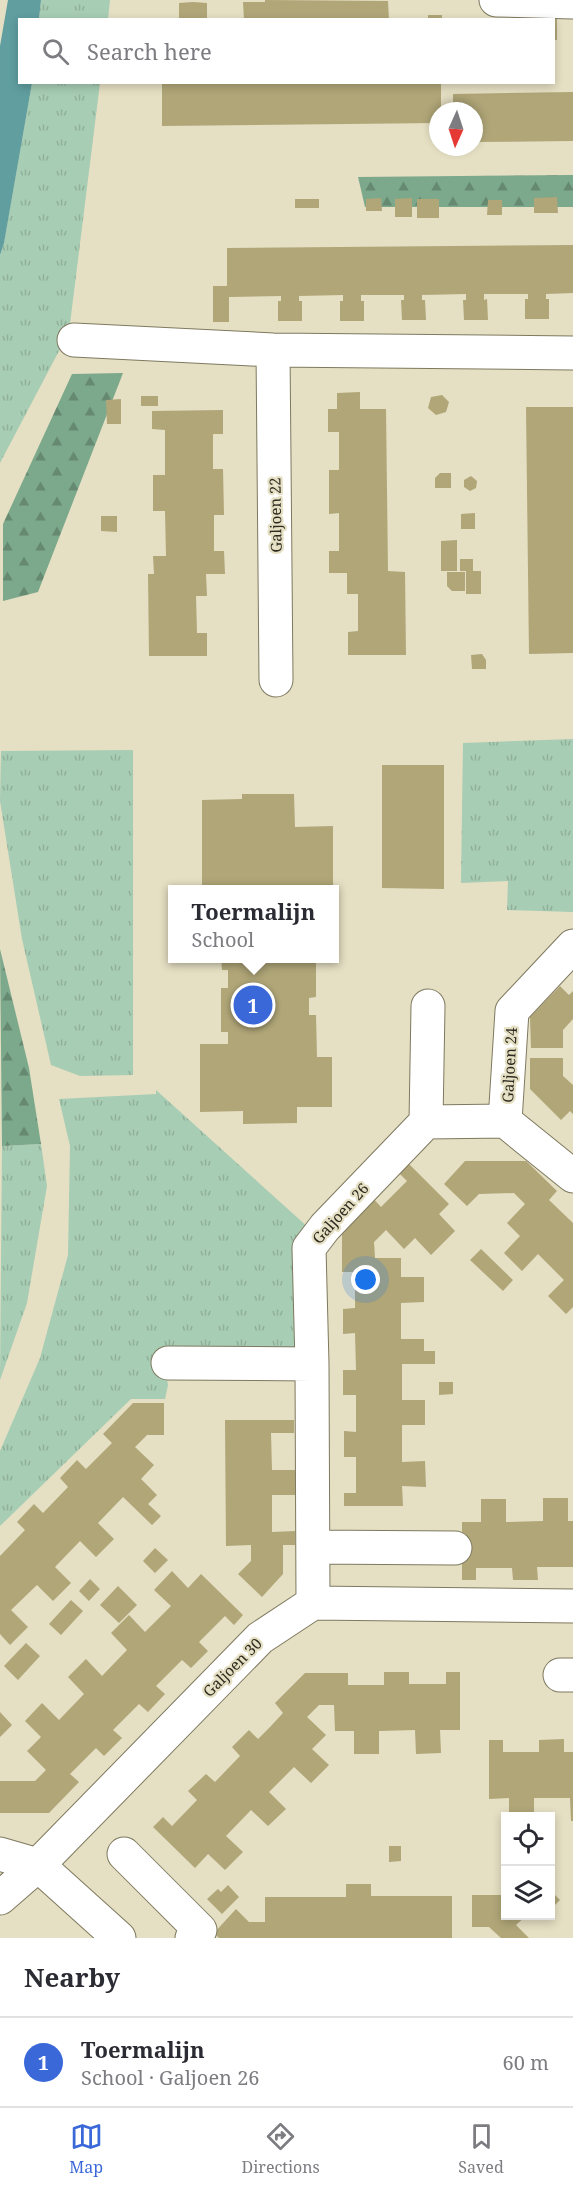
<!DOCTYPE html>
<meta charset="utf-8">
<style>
body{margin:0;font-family:"Noto Serif",serif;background:#f2f2f3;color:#2b2b33}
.controls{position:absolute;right:18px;bottom:18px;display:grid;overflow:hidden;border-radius:0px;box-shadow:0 3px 9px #0003}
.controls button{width:54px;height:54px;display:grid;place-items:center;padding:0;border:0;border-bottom:2px solid #e1e1e2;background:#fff;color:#2b2b33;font:30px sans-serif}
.compass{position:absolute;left:429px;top:102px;width:54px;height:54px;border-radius:50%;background:#fff;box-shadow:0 3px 9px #0003;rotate:183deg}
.you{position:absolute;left:366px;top:1280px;width:21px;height:21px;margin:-15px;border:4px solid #fff;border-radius:50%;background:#1a73e8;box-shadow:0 0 0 9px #1a73e833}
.badge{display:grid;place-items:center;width:39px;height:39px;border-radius:50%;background:#3a68d9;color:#fff;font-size:20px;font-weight:700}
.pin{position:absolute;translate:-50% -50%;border:3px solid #fff;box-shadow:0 2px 6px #0006}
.popup{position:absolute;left:168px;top:885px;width:171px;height:78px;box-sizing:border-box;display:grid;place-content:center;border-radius:0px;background:#fff;filter:drop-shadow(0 2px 4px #0005);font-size:20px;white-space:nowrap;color:#7c7c81}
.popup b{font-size:22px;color:#2b2b33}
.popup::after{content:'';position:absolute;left:50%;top:100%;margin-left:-12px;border:12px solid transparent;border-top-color:#fff}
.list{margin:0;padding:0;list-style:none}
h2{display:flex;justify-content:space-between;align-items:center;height:78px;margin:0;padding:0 24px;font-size:26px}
h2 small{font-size:20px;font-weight:400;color:#7c7c81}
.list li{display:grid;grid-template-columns:39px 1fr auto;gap:18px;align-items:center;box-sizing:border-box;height:90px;padding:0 24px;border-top:2px solid #e1e1e2}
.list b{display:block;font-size:22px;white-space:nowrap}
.list p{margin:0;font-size:20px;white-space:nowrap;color:#7c7c81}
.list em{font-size:20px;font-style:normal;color:#7c7c81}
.icon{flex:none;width:33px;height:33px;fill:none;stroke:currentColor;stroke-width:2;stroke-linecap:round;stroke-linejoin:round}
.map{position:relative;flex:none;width:573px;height:1938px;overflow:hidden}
.search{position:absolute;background:#fff;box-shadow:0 3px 9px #0003;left:18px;right:18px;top:18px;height:66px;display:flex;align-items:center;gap:15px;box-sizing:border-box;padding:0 21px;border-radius:0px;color:#7c7c81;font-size:22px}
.sheet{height:168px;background:#fff}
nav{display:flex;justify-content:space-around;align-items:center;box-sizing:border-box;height:84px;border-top:2px solid #e1e1e2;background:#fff;font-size:16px;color:#7c7c81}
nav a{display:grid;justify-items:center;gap:3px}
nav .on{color:#3a68d9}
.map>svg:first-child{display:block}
</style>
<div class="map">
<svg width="573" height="1938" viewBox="0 0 573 1938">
<defs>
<pattern id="grass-tufts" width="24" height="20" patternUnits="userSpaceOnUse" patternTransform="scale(1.5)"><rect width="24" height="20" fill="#a7cdb4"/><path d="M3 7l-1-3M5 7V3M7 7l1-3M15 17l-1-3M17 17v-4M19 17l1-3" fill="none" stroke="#90b09a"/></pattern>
<pattern id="forest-firs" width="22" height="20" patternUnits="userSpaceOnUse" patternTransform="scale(1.5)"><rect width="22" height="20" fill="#7ca88b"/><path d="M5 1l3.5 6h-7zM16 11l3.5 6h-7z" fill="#668971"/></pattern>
</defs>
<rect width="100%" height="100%" fill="#e5dfc3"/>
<path fill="url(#grass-tufts)" d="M 41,0 L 110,0 L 108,19 L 39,20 Z
M 32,83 L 100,83 L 69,332 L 0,463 L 0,255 L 4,242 Z
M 573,739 L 573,912 L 507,910 L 508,881 L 461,883 L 463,743 Z
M 133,750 L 133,1075 L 80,1076 L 51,1065 L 22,939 L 0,801 L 1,751 Z
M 156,1090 L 310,1229 L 300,1356 L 163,1356 L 168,1385 L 165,1399 L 131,1399 L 0,1526 L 0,1451 L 40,1358 L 68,1255 L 70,1146 L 59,1099 L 156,1094 Z
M 41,1144 L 47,1186 L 27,1303 L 0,1380 L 2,1146 Z"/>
<path fill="url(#forest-firs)" d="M 573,175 L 573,207 L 365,207 L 358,177 Z
M 123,373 L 38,592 L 3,601 L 3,524 L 72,374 Z
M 0,949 L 29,1068 L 41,1144 L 2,1146 Z"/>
<path fill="#609ea0" d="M 8,0 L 41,0 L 39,19 L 20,20 L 20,82 L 32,83 L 4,243 L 0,255 L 0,46 Z"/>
<path fill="#b0a678" d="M 265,0 L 388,1 L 389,20 L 244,20 L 243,2 L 265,2 Z
M 193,2 L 207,3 L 207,20 L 179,20 L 179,3 Z
M 428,15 L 442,15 L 442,20 L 428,20 Z
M 554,18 L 557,18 L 557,40 L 554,40 Z
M 162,82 L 441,82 L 441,111 L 438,111 L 438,123 L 162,126 Z
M 573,92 L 573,141 L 474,142 L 474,111 L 453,111 L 453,94 Z
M 557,197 L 558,213 L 534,213 L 534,198 Z
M 381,198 L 382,211 L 366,211 L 366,199 Z
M 412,198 L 412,217 L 395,217 L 395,199 Z
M 295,199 L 319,199 L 319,208 L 295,208 Z
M 417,199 L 439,199 L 439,218 L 417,218 Z
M 488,200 L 502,200 L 502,215 L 487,215 Z
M 573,245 L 573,293 L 546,294 L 546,299 L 549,299 L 549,319 L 525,319 L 525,299 L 528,299 L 528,294 L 484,294 L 484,300 L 487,299 L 488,320 L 464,320 L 463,300 L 466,300 L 466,294 L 422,295 L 422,300 L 425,300 L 426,320 L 402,320 L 401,300 L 404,300 L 404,295 L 361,295 L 361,301 L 364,301 L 364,321 L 340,321 L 340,301 L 343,301 L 343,295 L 299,296 L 299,301 L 302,301 L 302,321 L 278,321 L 278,301 L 281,301 L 281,296 L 229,297 L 229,322 L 213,322 L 213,286 L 227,286 L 227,248 Z
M 360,392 L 360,409 L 386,409 L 388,571 L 405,572 L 406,655 L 348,655 L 348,632 L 358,631 L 358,594 L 347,594 L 347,573 L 329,573 L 329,551 L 339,551 L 339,513 L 329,514 L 329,470 L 339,470 L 339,432 L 328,432 L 328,409 L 337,409 L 337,393 Z
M 442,395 L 449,402 L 446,412 L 436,415 L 428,408 L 431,397 Z
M 141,396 L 158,396 L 158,406 L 141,406 Z
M 121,399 L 121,424 L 107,424 L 106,400 Z
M 526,407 L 573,407 L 573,653 L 529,654 Z
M 223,410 L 223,434 L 213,434 L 213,469 L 223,469 L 224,515 L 214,515 L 214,551 L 224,551 L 225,574 L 206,574 L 207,596 L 196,596 L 197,633 L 207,633 L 207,656 L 149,656 L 148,574 L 154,574 L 153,556 L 166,556 L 165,511 L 153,511 L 153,475 L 165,475 L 165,430 L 152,429 L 152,411 Z
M 440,473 L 451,473 L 451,488 L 435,488 L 435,478 Z
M 471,476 L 477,481 L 476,488 L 470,491 L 464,487 L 464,480 Z
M 475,513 L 475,529 L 461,529 L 461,514 Z
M 101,516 L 117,516 L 117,532 L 101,531 Z
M 457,540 L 457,571 L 441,571 L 441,541 Z
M 460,559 L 473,559 L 473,571 L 481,571 L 481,594 L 466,594 L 466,571 L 460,571 Z
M 447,572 L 465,572 L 465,591 L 452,591 L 447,586 Z
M 482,654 L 486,660 L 486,669 L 472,669 L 471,655 Z
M 382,765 L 444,765 L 444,889 L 382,888 Z
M 242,794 L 294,794 L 295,827 L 333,826 L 333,890 L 221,890 L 221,886 L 202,886 L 202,800 L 242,799 Z
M 221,958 L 316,958 L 316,997 L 309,998 L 309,1015 L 316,1015 L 317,1057 L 332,1057 L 332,1107 L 297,1107 L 297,1123 L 243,1124 L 243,1111 L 200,1112 L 200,1044 L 228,1044 L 228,1032 L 221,1032 L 221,988 L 228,988 L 228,970 L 222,970 Z
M 560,986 L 569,995 L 573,991 L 573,1019 L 563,1030 L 563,1048 L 531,1048 L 530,1017 Z
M 530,1058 L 563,1058 L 563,1076 L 573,1085 L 573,1114 L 570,1111 L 561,1120 L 530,1089 Z
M 405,1160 L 449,1204 L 439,1214 L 455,1231 L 431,1255 L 415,1238 L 404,1249 L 386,1230 L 374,1242 L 375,1258 L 401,1258 L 401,1277 L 424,1277 L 424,1302 L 401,1303 L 401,1339 L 424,1339 L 424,1351 L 435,1351 L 435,1364 L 402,1364 L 402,1400 L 425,1400 L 425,1425 L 402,1425 L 402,1462 L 425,1461 L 426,1487 L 402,1486 L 403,1506 L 344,1506 L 344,1493 L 356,1493 L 356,1457 L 344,1457 L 344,1431 L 356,1432 L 356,1395 L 343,1395 L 343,1370 L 356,1370 L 355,1333 L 343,1334 L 343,1309 L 355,1308 L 355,1272 L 342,1272 L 342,1229 L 370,1195 L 381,1207 L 407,1181 L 396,1170 Z
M 465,1161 L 526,1161 L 557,1191 L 549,1200 L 573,1223 L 573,1307 L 566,1314 L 548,1296 L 564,1280 L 538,1254 L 522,1271 L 504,1253 L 520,1236 L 507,1223 L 525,1204 L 514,1193 L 479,1194 L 467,1206 L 444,1184 Z
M 481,1249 L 513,1280 L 503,1291 L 470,1260 Z
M 439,1382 L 453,1382 L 453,1394 L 439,1395 Z
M 133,1403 L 164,1403 L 164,1435 L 147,1435 L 135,1447 L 154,1465 L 141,1479 L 157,1495 L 148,1504 L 161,1516 L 152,1525 L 123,1497 L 98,1523 L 114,1539 L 96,1557 L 80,1541 L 55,1567 L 71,1583 L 53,1601 L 37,1585 L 11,1610 L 28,1627 L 10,1645 L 0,1634 L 0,1556 L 25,1530 L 17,1522 L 34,1504 L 43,1513 L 68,1487 L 60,1478 L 77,1460 L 86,1469 L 112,1443 L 103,1434 Z
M 225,1420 L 294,1420 L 294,1433 L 271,1433 L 272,1470 L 295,1470 L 295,1495 L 272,1495 L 272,1532 L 295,1531 L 295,1545 L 283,1545 L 283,1574 L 262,1597 L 238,1574 L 251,1561 L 251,1545 L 226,1546 Z
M 543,1498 L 568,1498 L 568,1521 L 573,1521 L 573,1567 L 537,1567 L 538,1580 L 513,1580 L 512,1568 L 476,1568 L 476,1580 L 462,1580 L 462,1522 L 481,1522 L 481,1499 L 506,1499 L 506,1522 L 543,1521 Z
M 155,1548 L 168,1560 L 155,1573 L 143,1561 Z
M 172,1571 L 188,1588 L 201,1574 L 243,1615 L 234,1625 L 225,1616 L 199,1642 L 208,1651 L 191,1668 L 182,1660 L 156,1686 L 165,1694 L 148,1712 L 139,1704 L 113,1730 L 122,1738 L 104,1756 L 96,1748 L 70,1774 L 79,1782 L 49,1813 L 0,1813 L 0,1781 L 35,1781 L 46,1770 L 27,1751 L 41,1737 L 25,1721 L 42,1703 L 59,1720 L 84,1694 L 68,1677 L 86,1659 L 102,1676 L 127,1650 L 111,1633 L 129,1615 L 145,1632 L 171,1606 L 154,1590 Z
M 90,1579 L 100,1589 L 89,1601 L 79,1591 Z
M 118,1586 L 137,1605 L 119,1623 L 100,1605 Z
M 71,1600 L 83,1611 L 61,1635 L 49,1624 Z
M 26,1643 L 40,1656 L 18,1680 L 4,1666 Z
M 384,1672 L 409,1672 L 409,1684 L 446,1684 L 446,1672 L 460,1672 L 460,1730 L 440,1730 L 441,1753 L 416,1754 L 415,1730 L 379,1731 L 379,1754 L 354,1754 L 354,1731 L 335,1731 L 334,1705 L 319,1705 L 307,1717 L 326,1735 L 312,1749 L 329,1765 L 311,1783 L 294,1767 L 269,1792 L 286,1809 L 268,1826 L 251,1810 L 226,1836 L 243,1852 L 225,1870 L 208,1854 L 195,1868 L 153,1827 L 163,1817 L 172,1826 L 197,1800 L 188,1791 L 206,1774 L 215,1782 L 240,1756 L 232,1747 L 249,1730 L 258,1739 L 271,1726 L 283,1713 L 275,1703 L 305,1673 L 348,1673 L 348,1685 L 384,1685 Z
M 0,1712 L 12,1725 L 0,1737 Z
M 564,1739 L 564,1752 L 573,1752 L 573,1821 L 571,1821 L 570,1798 L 534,1798 L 534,1816 L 509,1816 L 509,1798 L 489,1799 L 489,1740 L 503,1740 L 503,1752 L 539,1752 L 539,1740 Z
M 389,1846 L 401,1846 L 401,1861 L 389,1862 Z
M 346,1884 L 371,1884 L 371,1896 L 452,1896 L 452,1938 L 219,1938 L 214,1933 L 236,1909 L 249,1922 L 265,1922 L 265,1897 L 346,1897 Z
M 228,1885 L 239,1897 L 222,1914 L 207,1899 L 218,1889 L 221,1892 Z
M 552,1892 L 560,1900 L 552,1908 L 550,1906 Z
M 472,1895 L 503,1895 L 506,1898 L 506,1916 L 526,1916 L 516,1925 L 529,1938 L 501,1938 L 489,1927 L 472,1927 Z"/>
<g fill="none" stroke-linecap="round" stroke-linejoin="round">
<g stroke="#7e795f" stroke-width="35">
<path id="street" d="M 496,0 L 573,2
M 74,340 L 273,350 L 573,353
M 273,350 L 276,680
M 573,946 L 512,1011 L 505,1121 L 573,1176
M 426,1122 L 505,1121
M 168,1363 L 312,1364
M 313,1547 L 455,1548
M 313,1603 L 312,1364 L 309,1248 L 325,1227 L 426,1122 L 428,1006
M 560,1675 L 573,1675
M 0,1854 L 38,1865 L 119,1938
M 124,1854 L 200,1930 L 192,1938
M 0,1898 L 38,1865 L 260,1638 L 313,1603 L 573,1606"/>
</g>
<use href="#street" stroke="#fff" stroke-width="33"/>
</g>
<g text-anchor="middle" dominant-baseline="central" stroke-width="4.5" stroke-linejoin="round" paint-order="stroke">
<g font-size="15" fill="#2c2a1f" stroke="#e5dfc3">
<text transform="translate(275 515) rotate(-91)">Galjoen 22</text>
<text transform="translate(509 1065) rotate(-87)">Galjoen 24</text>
<text transform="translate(340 1213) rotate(-48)">Galjoen 26</text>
<text transform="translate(232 1667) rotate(-45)">Galjoen 30</text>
</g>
</g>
</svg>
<div class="controls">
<button><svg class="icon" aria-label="locate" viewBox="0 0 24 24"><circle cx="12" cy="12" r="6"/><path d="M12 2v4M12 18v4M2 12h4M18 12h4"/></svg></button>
<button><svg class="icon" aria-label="layers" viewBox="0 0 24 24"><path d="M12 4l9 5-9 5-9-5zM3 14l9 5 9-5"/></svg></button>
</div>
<svg class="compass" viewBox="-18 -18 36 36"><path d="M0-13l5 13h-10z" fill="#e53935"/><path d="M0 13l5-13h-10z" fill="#7c7c81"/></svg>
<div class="you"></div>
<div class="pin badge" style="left:253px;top:1005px">1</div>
<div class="popup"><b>Toermalijn</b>School</div>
<div class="search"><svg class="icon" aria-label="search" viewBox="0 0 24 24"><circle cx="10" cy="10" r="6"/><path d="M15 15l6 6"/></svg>Search here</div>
</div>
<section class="sheet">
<h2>Nearby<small></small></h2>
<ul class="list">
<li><span class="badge">1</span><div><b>Toermalijn</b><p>School · Galjoen 26</p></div><em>60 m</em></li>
</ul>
</section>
<nav>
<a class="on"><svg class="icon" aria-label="map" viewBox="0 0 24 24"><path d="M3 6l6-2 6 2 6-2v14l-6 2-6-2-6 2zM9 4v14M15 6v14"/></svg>Map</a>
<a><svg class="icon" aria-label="directions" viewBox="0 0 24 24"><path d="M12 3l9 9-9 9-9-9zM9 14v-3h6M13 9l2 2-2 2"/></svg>Directions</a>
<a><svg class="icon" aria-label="saved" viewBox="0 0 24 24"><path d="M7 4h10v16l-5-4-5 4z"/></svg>Saved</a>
</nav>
